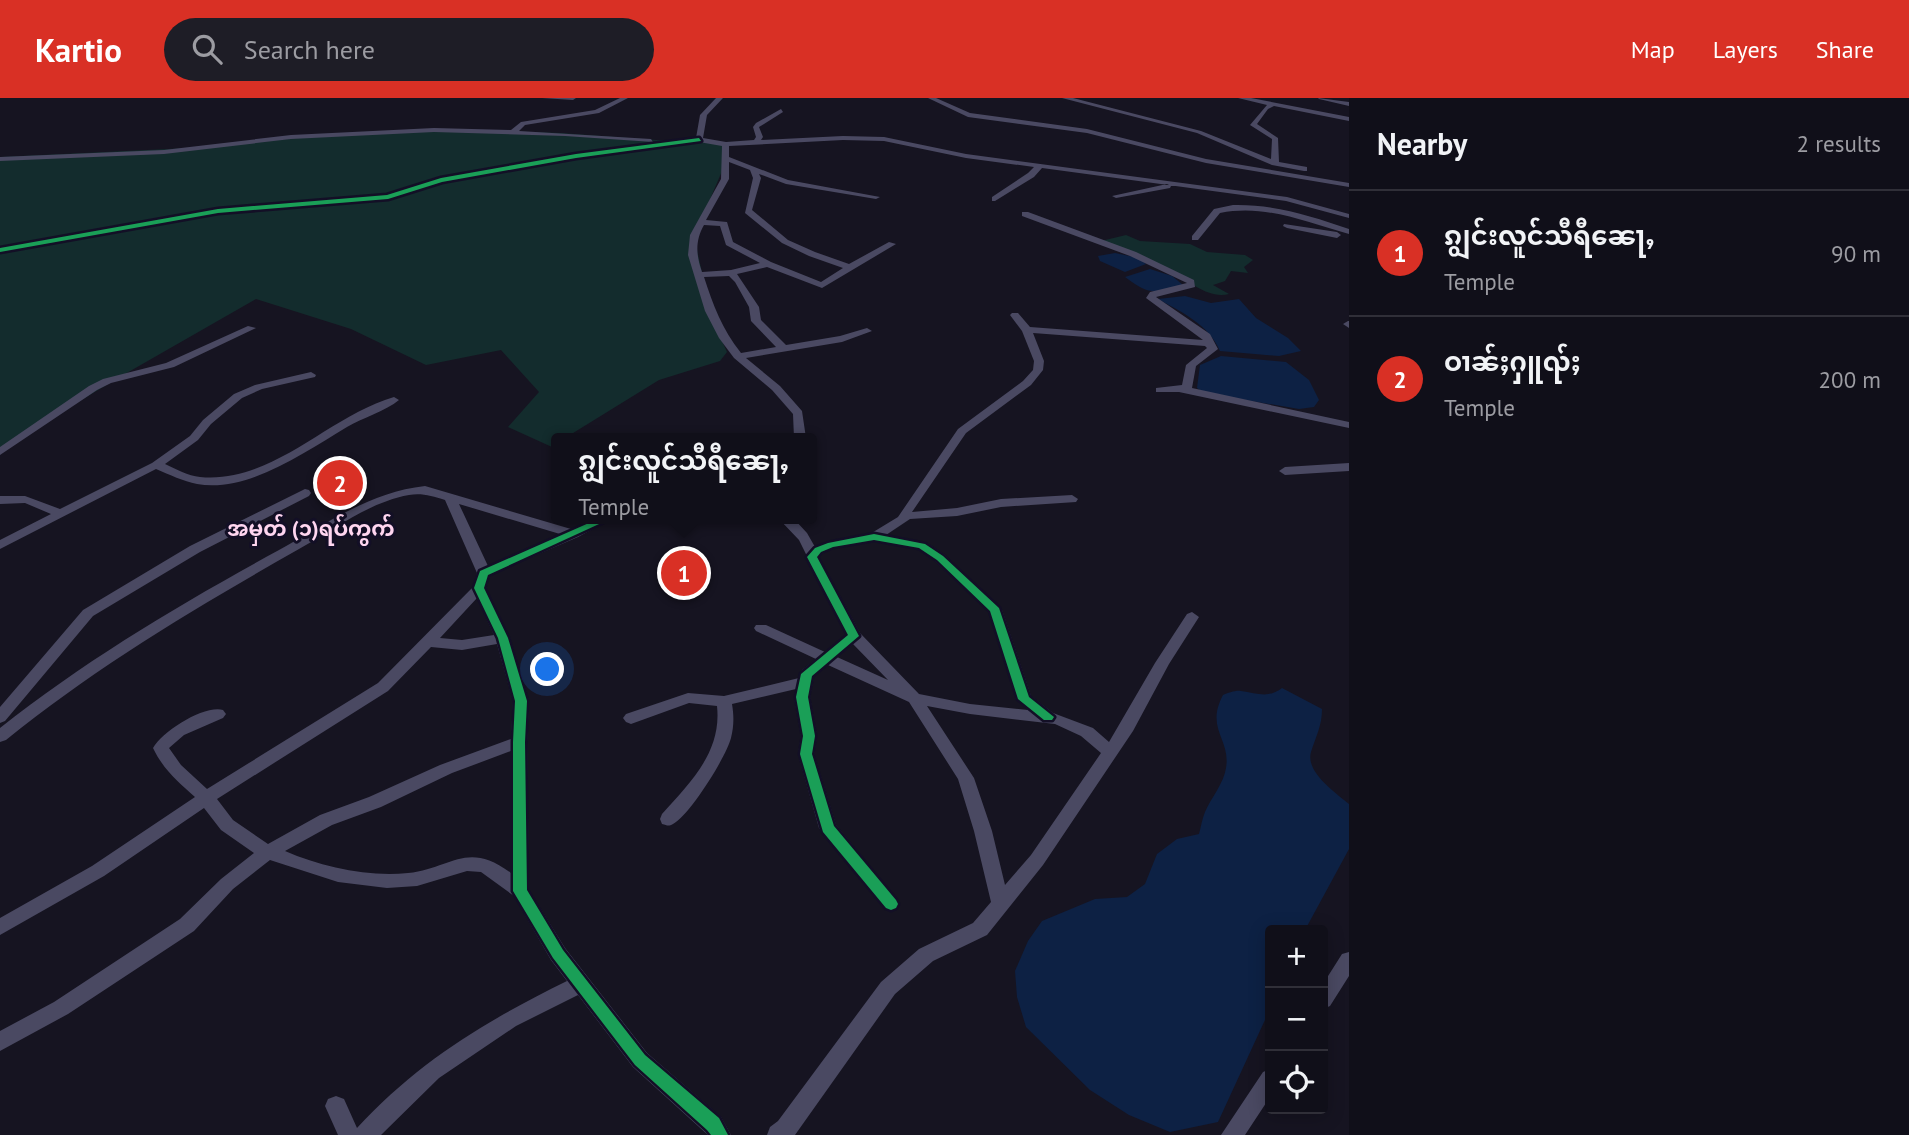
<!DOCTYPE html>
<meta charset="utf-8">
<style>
body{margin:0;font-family:"PT Sans","Noto Sans Myanmar",sans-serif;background:#1e1d26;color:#f1f3f6}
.controls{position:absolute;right:21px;bottom:21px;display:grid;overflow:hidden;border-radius:7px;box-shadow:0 4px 18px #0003}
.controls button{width:63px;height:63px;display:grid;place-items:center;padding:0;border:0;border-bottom:2px solid #302f38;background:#100f19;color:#f1f3f6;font:35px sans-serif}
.you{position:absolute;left:548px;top:572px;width:24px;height:24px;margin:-18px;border:5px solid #fff;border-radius:50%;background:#1a73e8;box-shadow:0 0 0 10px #1a73e833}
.badge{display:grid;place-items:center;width:46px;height:46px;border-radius:50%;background:#d93025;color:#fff;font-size:23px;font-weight:700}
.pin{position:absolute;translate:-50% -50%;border:4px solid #fff;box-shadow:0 2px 7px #0006}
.popup{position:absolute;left:551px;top:335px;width:266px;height:91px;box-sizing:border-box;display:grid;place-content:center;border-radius:7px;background:#100f19;filter:drop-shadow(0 2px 5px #0005);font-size:23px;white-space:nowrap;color:#9c9ca2}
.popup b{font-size:26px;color:#f1f3f6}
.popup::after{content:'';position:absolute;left:50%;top:100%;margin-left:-14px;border:14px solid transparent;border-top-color:#100f19}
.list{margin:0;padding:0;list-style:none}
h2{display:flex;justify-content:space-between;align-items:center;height:91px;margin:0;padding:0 28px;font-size:30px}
h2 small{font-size:23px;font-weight:400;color:#9c9ca2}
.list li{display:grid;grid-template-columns:46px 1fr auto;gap:21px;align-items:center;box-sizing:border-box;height:126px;padding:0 28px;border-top:2px solid #302f38}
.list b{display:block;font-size:26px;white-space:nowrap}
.list p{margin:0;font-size:23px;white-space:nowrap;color:#9c9ca2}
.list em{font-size:23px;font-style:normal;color:#9c9ca2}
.icon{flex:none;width:38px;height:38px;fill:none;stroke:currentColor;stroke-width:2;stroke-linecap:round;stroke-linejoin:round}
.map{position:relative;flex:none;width:1349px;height:1037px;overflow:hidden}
header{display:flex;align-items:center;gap:42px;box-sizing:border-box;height:98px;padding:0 35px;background:#d93025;color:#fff}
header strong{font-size:33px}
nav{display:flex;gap:38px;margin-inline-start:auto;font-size:24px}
.search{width:490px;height:63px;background:#1e1d26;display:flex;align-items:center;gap:18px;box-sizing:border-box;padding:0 24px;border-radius:38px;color:#9c9ca2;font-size:26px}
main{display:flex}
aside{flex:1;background:#100f19}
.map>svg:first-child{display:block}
</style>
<header>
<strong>Kartio</strong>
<div class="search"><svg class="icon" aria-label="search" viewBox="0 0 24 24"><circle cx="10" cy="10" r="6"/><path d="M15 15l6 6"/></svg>Search here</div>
<nav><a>Map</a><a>Layers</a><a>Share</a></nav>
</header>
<main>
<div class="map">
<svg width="1349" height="1037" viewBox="0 0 1349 1037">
<rect width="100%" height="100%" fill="#161421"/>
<path fill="#132c2d" d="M 468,32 L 561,35 L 670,43 L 698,41 L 729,45 L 728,59 L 694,139 L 713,223 L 727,254 L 720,263 L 659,282 L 565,340 L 556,340 L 556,346 L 552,349 L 508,329 L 539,294 L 501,252 L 426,267 L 351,231 L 256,201 L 118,280 L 0,351 L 0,59 L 210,49 L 344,35 Z
M 1126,137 L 1140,143 L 1190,146 L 1207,154 L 1245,157 L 1253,162 L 1244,169 L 1248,175 L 1231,173 L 1225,183 L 1213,187 L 1229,196 C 1208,201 1191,184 1174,175 C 1151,162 1122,154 1097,144 Z"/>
<path fill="#0d2144" d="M 1115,155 L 1139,160 L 1146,166 L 1125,174 L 1100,163 L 1098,158 Z
M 1150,171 L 1172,178 L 1183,187 C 1154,196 1149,197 1125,179 Z
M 1185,198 L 1211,205 L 1239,201 L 1256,220 L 1288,240 L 1301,253 L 1279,258 L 1220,253 C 1209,227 1182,214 1158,201 Z
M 1221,258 L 1286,264 L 1309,282 L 1319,302 L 1314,309 L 1299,311 L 1204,295 L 1197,290 L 1200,267 Z
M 1282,590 L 1322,611 C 1322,628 1316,638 1311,654 C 1305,674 1336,695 1349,706 L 1349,751 L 1305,832 L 1270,832 L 1270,911 L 1218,1024 L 1170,1034 L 1129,1017 L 1090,992 L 1026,929 L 1017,899 L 1015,873 L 1028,843 L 1042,823 L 1095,801 L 1127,799 L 1145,786 L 1157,756 L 1177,741 L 1199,736 C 1201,729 1202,721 1205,714 C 1211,700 1224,685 1226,670 C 1231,641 1205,631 1223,597 C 1228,595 1236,592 1241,593 C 1257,595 1268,601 1282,590 Z"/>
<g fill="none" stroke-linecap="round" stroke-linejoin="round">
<path fill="#4a4962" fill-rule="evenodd" d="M 542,0 L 576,0 L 573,2 Z
M 620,0 L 628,0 L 599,15 L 525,27 L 519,33 L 651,41 L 653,44 L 565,38 L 434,34 L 291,41 L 164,56 L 0,63 L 0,59 L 164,52 L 291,37 L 434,30 L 511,32 L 521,24 L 595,12 Z
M 716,0 L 723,0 L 707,17 L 703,40 L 726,44 L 754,42 L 756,39 L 753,29 L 756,25 L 781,11 L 783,14 L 759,29 L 763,39 L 761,42 L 843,38 L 884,39 L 966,56 L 1287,99 L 1349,116 L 1349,120 L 1286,103 L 1042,70 L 1034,79 L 995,103 L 992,103 L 992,99 L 1028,75 L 1034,69 L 966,60 L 884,43 L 843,42 L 729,48 L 729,59 L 788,82 L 880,99 L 876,101 L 786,86 L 759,76 L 761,80 L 752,112 L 788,142 L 815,154 L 849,166 L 889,144 L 896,146 L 822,190 L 767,169 L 737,176 L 759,209 L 761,222 L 786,247 L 840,238 L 867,230 L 872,233 L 842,244 L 746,260 L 780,288 L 802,313 L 806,340 L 794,340 L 793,316 L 772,292 L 734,260 L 719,240 L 705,213 L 688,157 L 690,137 L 721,81 L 722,48 L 699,44 L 576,60 L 442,84 L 388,101 L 218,115 L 0,155 L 0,149 L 218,111 L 387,97 L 441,80 L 576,56 L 696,40 L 700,17 ZM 729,64 L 750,72 L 753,80 L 745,115 L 782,145 L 809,158 L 843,170 L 821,184 L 771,164 L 733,144 L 727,124 L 706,122 L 729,81 ZM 704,127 L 720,128 L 726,147 L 760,165 L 731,172 L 702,174 C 696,157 695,143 704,127 ZM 729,178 L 735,184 L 749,209 L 751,223 L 776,249 L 741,255 C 722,231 713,207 704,179 Z
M 928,0 L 936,0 L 970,15 L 1087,31 L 1206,61 L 1349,85 L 1349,89 L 1206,65 L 1087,35 L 968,19 Z
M 1062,0 L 1073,0 L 1201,33 L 1271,61 L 1272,41 L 1250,27 L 1267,7 L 1238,0 L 1251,0 L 1349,19 L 1349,23 L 1274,8 L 1268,11 L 1257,26 L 1278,40 L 1279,64 L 1307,69 L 1307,73 L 1304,73 L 1272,67 L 1197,35 Z
M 1318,0 L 1349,4 L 1349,8 L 1319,1 Z
M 1167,86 L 1171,88 L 1170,90 L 1116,100 L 1112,98 Z
M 1233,107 C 1274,106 1311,118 1349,131 L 1349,136 C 1305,124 1266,106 1220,115 L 1198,142 L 1192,142 L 1192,138 L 1214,111 Z
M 1022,114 L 1028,114 L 1136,154 L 1194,182 L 1195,189 L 1156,199 L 1210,236 L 1218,251 L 1196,268 L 1192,290 L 1349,324 L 1349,330 L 1179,294 L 1156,294 L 1156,290 L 1182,287 L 1186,267 L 1207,250 L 1205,248 L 1033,235 L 1044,263 L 1043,272 L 1031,287 L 966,335 L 912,414 L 957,410 L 1001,401 L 1072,397 L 1078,401 L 1076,404 L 1001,409 L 957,418 L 910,421 L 886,437 L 927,445 L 945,457 L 1002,512 L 1031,598 L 1053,615 L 1093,630 L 1109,644 L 1155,565 L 1187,516 L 1192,514 L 1199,519 L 1169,566 L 1133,633 L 1043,767 L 987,837 L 933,863 L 895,896 L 795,1037 L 767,1037 L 770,1029 L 778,1023 L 881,884 L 919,851 L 973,825 L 991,804 L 974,733 L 958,681 L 909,604 L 828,567 L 814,578 L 810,599 L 817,638 L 814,656 L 836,727 L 897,801 L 900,806 L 897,811 L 891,814 L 885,811 L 819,730 L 798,656 L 801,638 L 794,599 L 796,591 L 732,606 C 734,618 734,628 731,640 C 726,659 690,717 673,726 C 668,729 667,727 662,726 L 660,721 L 662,716 C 690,685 722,654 717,608 L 689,605 L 631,626 L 626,624 L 623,620 L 626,616 L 688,595 L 724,598 L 799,580 L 802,572 L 816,561 L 756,533 L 754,530 L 756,527 L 766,527 L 825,554 L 846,537 L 799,442 L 779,421 L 795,422 L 807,435 L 815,449 L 831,443 L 870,436 L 898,419 L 958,331 L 1023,283 L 1033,272 L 1034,263 L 1022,233 L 1010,217 L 1012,215 L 1018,215 L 1030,229 L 1203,242 L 1146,200 L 1150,194 L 1187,185 L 1130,158 L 1022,118 ZM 874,443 L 918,451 L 935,463 L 989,514 L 1016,601 L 1028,612 L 970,606 L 919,596 L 860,535 L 819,459 C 830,446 857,446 874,443 ZM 853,546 L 888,582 L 837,559 ZM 927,608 L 970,616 L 1055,626 L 1081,638 L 1101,655 L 1031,757 L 1005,787 L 992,733 L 974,680 Z
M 1284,126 L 1337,134 L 1341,137 L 1337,140 L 1287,130 L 1283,128 Z
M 1348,223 L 1349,223 L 1349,230 L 1343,226 Z
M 248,228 L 256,230 L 174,269 L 111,285 L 97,292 L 0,357 L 0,349 L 89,288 L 103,281 L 166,265 Z
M 311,274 L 316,277 L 315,279 L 262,291 L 242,300 L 211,326 L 198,342 L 165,366 C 176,371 188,378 200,379 C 273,386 328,318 394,299 L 399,302 C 386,313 362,320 347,329 C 305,354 248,395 197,386 C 183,383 170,377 156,371 L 0,451 L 0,442 L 51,416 L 25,405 L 0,406 L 0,398 L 25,398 L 60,411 L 152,365 L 190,338 L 203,322 L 234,296 L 255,287 Z
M 1349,365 L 1349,373 L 1285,377 L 1279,373 L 1285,369 Z
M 425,388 L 571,431 L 595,421 L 611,421 L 578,439 L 490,477 L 486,490 L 510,540 L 529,603 L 527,644 L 529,792 L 565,850 L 647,955 L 721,1019 L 731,1037 L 708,1037 L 633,969 L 578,897 L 516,928 L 439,980 L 381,1037 L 338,1037 L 325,1008 L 328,1001 L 336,998 L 344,1001 L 357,1030 C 419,963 486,923 567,883 L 551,862 L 514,798 L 481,774 L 467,773 L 417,788 L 387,790 L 338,784 L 270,762 L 233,791 L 194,833 L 68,916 L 0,953 L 0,933 L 54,904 L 180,821 L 221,781 L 254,755 L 221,732 L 204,710 L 104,778 L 0,837 L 0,820 L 92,768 L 195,699 C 178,684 163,671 153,650 C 163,633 204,607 223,612 L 226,616 L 223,620 L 184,637 L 169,650 L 181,667 L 207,691 L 378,585 L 473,489 L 477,475 L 445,402 C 432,398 422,395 409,397 C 369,404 334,432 299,451 C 197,509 97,568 6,642 L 0,644 L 0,630 C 87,561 182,505 279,452 C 326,426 370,394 425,388 ZM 459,406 L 560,436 L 488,468 ZM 477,500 L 494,537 L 462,542 L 440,540 ZM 497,546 L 513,603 L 511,641 L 440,667 L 369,699 L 320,717 L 268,746 L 233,722 L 217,701 L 388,593 L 431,549 L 462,552 ZM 511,653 L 511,775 C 467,742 452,770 408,775 C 367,779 322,769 285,753 L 332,727 L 381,709 L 452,675 Z
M 305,391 L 309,392 L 311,395 L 309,398 L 200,454 L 93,518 L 5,623 L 0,625 L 0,609 L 83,512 L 190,448 Z
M 1349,854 L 1349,878 L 1330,908 L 1323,911 L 1323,886 L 1342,856 Z
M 1270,971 L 1270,999 L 1245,1037 L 1221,1037 L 1263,974 Z"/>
<g stroke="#130f26" stroke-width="5">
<path id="cycleway" d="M 699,40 L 701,43 L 576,60 L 442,84 L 388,101 L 218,115 L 0,154 L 0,150 L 218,111 L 387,97 L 441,80 L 576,56 Z
M 598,421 L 610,421 L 488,477 L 484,490 L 508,540 L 527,603 L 525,644 L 527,792 L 563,852 L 645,957 L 719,1020 L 728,1037 L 711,1037 L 707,1032 L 635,967 L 553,860 L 513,793 L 513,644 L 515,603 L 498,540 L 474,490 L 480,473 Z
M 874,436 L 925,446 L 943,458 L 999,510 L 1029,599 L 1054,619 L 1052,622 L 1044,622 L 1018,601 L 990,513 L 937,462 L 919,450 L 874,442 L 833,449 L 821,454 L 817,459 L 859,538 L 812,578 L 808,599 L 815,638 L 812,656 L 834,728 L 896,802 L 898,806 L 896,810 L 891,812 L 886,810 L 823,734 L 800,656 L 803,638 L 796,599 L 801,576 L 848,537 L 807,459 L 815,450 L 828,445 Z"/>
</g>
<use href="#cycleway" fill="#1a9f57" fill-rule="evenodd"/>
</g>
<g text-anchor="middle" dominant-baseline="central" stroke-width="6" stroke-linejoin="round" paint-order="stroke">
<g font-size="21" font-weight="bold" fill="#ffd6f0" stroke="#130f26">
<text x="311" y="430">အမှတ် (၁)ရပ်ကွက်</text>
</g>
</g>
</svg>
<div class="controls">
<button>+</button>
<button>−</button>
<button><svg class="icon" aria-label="locate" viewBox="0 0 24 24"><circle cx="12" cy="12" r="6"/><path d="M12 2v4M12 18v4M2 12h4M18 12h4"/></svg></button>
</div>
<div class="you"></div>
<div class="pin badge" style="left:684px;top:475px">1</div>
<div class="popup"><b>ၵျွင်းလူင်သီရီၼေႃႇ</b>Temple</div>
<div class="pin badge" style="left:340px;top:385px">2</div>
</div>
<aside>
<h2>Nearby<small>2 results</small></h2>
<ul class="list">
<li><span class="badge">1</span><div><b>ၵျွင်းလူင်သီရီၼေႃႇ</b><p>Temple</p></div><em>90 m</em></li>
<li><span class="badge">2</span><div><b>ဝၢၼ်ႈႁူၺ်ႈ</b><p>Temple</p></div><em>200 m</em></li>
</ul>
</aside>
</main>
